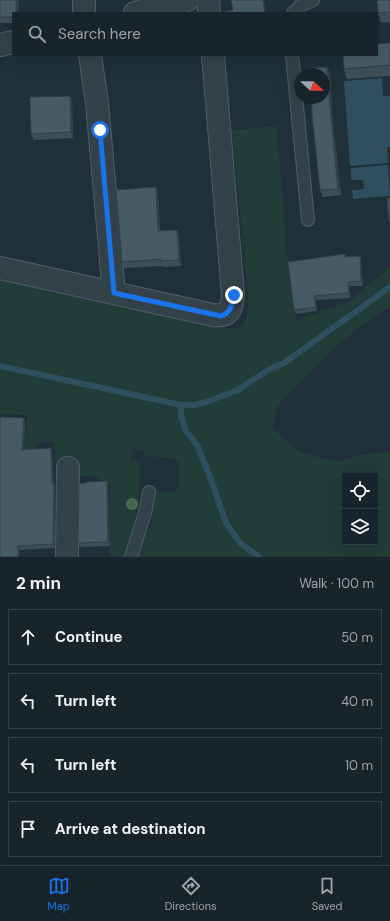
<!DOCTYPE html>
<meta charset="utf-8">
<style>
body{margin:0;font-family:"DM Sans",sans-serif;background:#202c33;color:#f1f3f6}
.controls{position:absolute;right:12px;bottom:12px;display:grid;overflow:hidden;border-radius:0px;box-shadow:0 4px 16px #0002}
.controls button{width:36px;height:36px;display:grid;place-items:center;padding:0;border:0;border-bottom:1px solid #364147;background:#17242b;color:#f1f3f6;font:20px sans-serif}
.compass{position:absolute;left:294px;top:68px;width:36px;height:36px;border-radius:50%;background:#17242b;box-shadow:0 4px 16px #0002;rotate:111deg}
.stop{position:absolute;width:12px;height:12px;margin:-9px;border:3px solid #1a73e8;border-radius:50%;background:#fff}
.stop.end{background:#1a73e8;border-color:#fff;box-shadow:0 1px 4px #0008}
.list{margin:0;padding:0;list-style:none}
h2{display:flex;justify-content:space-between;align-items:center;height:52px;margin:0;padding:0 16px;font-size:17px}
h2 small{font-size:13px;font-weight:400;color:#9ea4a9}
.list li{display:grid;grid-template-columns:26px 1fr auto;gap:12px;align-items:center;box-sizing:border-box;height:56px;margin:0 8px 8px;padding:0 8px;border:1px solid #364147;border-radius:0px}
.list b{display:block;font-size:15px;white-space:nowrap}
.list em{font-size:13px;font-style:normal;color:#9ea4a9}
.icon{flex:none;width:22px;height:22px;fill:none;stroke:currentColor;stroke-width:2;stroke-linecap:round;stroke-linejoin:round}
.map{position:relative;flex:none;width:390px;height:557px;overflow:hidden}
.search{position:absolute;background:#17242b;box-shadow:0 4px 16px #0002;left:12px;right:12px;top:12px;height:44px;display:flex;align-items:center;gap:10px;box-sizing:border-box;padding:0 14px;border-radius:0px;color:#9ea4a9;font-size:15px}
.sheet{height:308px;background:#17242b}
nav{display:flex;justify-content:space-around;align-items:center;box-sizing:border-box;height:56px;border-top:1px solid #364147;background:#17242b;font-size:11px;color:#9ea4a9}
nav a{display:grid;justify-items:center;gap:2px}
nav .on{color:#1a73e8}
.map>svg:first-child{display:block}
</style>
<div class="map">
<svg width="390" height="557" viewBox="0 0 390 557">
<rect width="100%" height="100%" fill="#1f3039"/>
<path fill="#223c38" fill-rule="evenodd" d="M 277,126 L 288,267 L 296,320 L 350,301 L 390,267 L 390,306 L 369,320 L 346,338 L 331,351 L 302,381 L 287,394 L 276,409 L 273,428 L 286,441 L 304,454 L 339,462 L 360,455 L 390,452 L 390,557 L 136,557 L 144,536 L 150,528 L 152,522 L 151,510 L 154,491 L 174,492 L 178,487 L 179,463 L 173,458 L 144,456 L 145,451 L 134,448 L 130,460 L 141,463 L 138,509 L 125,557 L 110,557 L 110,484 L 102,485 L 97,477 L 78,476 L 55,460 L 54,441 L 39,442 L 33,451 L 24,450 L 27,415 L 0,414 L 0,275 L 51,289 L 65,295 L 224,328 C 249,332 248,315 248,295 L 232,130 ZM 345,476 L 375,476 L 375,542 L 345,542 Z"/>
<path fill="#2f4f5f" d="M 382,78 L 383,96 L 390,96 L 390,147 L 387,147 L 388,163 L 350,166 L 344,81 Z
M 388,165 L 390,196 L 353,199 L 352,190 L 364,189 L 363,180 L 351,180 L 351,168 Z"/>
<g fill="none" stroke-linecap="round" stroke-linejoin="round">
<path stroke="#2f4f5f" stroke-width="6" d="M 0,366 L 181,405 L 194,405 L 206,402 L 238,390 L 268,370 L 284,363 L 390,287
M 181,405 L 181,416 L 186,431 L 197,445 L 211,479 L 226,523 L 240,543 L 259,557"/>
<g stroke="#505f67" stroke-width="14">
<path id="service" d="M 293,13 L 300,6 L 313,0
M 292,55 L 308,220
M 131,557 L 145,513 L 149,492"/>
</g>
<g stroke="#505f67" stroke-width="24">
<path id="minor" d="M 84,0 L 84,13
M 208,0 L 209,13
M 135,13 L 187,0
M 0,45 L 13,42
M 90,55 L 97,103 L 114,293
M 0,268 L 213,315 C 229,317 232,310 233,295 L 213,55
M 67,557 L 68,468"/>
</g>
<use href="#service" stroke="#334249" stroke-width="12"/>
<use href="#minor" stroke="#334249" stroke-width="22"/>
</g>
<circle fill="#456950" cx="132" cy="504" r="6"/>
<path fill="#3d4e57" d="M 0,0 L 19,0 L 18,13 L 13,13 L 13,23 L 0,23 Z
M 390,0 L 390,22 L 381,23 L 378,13 Z
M 390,43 L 390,76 L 347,79 L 344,69 Z
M 327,67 L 330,74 L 332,113 L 341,195 L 323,197 L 320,190 Z
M 70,96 L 72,102 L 73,138 L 34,140 L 31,134 Z
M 156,187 L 158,194 L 160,231 L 177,230 L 179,237 L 181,266 L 163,267 L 163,266 L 124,268 L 122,262 Z
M 345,254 L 347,257 L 360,256 L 361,261 L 363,286 L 350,286 L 350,298 L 316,300 L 317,311 L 296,314 L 294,310 Z
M 24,418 L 25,422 L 24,449 L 51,448 L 52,452 L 54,484 L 55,488 L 55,548 L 20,550 L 0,557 Z
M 108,486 L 110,546 L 80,547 L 78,543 Z"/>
<path fill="#324047" d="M 16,0 L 19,0 L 18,13 L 16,13 Z
M 263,0 L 264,0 L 266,13 L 265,13 Z
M 327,67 L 330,74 L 332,113 L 341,195 L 338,189 L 330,106 Z
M 70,96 L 72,102 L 73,138 L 71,132 Z
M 156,187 L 158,194 L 160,238 L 158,231 Z
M 177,230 L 179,237 L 181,266 L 179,260 Z
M 360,256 L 361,261 L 363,286 L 361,281 Z
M 348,282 L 350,286 L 350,298 L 349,293 Z
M 314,296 L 316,300 L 317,311 L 316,307 Z
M 24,418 L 25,422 L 24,453 L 22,450 Z
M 51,448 L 52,452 L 54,488 L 54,484 L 55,488 L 55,548 L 53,544 L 52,484 Z
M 107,481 L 108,486 L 110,546 L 108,542 Z
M 18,546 L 20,550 L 19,557 L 18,557 Z"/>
<path fill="#475b65" stroke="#324047" d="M 0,0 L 16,0 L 16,13 L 13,13 L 13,17 L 0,17 Z
M 231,0 L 263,0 L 265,13 L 223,13 L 223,12 L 233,10 Z
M 377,0 L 390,0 L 390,12 L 378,13 Z
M 390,43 L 390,65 L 344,69 L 343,55 L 377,55 L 377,44 Z
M 327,67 L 330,106 L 338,189 L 320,190 L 312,114 L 312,98 L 324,98 L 324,74 L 310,74 L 310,68 Z
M 70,96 L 71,132 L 31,134 L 30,97 Z
M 156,187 L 158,231 L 177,230 L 179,260 L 161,261 L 161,259 L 122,262 L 116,190 Z
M 387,198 L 390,198 L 390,221 L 389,221 Z
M 345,254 L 345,257 L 360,256 L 361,281 L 348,282 L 349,293 L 314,296 L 316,307 L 294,310 L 288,262 Z
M 0,417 L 24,418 L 22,450 L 51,448 L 52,484 L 54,484 L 53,544 L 18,546 L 18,557 L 0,557 Z
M 107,481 L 108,542 L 78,543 L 79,484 L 86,483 L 86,482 Z"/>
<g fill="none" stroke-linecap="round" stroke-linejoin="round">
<path stroke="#1a73e8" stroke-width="5" d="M 100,130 L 114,293 L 221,316 C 231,313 232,305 234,295"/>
</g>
</svg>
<div class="controls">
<button><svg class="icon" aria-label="locate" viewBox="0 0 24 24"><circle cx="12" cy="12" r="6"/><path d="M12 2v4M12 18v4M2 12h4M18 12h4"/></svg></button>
<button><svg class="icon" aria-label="layers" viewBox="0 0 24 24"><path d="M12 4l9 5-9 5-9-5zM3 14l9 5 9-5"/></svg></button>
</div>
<svg class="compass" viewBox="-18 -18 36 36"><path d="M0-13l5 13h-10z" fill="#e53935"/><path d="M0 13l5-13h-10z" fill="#9ea4a9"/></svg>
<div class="stop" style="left:100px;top:130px"></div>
<div class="stop end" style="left:234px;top:295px"></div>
<div class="search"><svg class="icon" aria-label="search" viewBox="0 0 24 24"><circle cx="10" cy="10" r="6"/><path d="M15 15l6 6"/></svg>Search here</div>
</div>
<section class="sheet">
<h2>2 min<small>Walk · 100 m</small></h2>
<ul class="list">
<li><svg class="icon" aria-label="ahead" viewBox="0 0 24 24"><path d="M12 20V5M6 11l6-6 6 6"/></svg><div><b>Continue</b></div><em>50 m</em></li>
<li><svg class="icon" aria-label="left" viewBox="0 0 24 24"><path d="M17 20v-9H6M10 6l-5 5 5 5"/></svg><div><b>Turn left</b></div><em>40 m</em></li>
<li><svg class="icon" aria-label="left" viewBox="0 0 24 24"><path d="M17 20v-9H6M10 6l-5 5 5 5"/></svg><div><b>Turn left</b></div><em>10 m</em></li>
<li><svg class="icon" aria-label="arrive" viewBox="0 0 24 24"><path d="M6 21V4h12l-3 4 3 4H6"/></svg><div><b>Arrive at destination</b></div></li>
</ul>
</section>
<nav>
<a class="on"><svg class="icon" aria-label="map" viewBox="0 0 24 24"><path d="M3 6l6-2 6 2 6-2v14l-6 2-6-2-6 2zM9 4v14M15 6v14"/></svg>Map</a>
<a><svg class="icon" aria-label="directions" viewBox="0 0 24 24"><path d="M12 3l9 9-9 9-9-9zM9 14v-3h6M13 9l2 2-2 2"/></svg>Directions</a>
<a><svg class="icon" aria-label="saved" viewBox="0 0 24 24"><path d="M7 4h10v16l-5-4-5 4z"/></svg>Saved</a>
</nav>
